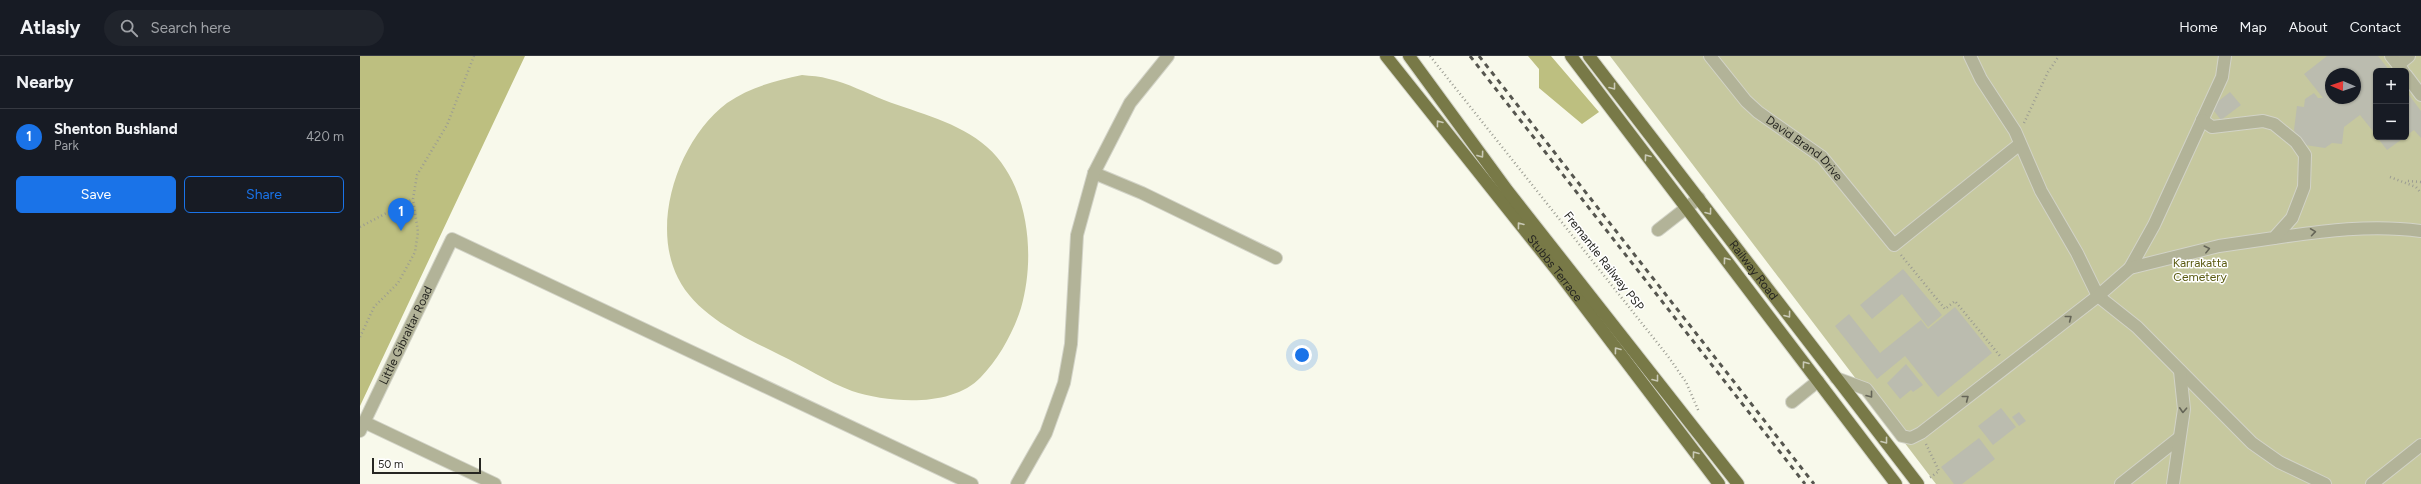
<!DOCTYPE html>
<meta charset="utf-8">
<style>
body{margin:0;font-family:Figtree,sans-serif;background:#20242c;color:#f1f3f6}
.controls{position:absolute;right:12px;top:12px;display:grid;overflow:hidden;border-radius:6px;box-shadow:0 1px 3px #0004}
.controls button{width:36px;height:36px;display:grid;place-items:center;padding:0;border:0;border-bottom:1px solid #363941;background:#171b24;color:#f1f3f6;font:20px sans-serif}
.compass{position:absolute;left:1965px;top:12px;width:36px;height:36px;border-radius:50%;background:#171b24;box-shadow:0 1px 3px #0004;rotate:272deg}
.scale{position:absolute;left:12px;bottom:10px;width:109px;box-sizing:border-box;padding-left:4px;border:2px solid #262621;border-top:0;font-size:11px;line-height:14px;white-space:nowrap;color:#262621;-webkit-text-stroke:3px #fff;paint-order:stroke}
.you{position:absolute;left:942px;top:299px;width:14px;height:14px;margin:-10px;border:3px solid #fff;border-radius:50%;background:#1a73e8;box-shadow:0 0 0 6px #1a73e833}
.badge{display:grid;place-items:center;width:26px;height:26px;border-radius:50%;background:#1a73e8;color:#fff;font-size:13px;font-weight:700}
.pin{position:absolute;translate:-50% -33px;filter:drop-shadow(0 1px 2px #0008)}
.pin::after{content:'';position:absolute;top:21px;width:14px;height:12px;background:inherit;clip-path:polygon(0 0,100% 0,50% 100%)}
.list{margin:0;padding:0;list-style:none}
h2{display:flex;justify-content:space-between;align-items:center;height:52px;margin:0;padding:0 16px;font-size:17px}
h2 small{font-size:13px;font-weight:400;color:#9ea1a6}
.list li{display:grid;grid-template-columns:26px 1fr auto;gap:12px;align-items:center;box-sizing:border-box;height:56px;padding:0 16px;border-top:1px solid #363941}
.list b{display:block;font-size:15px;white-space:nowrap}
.list p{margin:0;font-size:13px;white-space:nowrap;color:#9ea1a6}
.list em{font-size:13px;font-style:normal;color:#9ea1a6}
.actions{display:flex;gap:8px;padding:12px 16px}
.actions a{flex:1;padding:9px 0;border:1px solid #1a73e8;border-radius:6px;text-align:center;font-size:14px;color:#1a73e8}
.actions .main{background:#1a73e8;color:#fff}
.icon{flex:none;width:22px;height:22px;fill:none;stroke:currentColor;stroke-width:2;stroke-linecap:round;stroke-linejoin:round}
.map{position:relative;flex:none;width:2061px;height:428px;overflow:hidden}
header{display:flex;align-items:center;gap:24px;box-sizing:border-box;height:56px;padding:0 20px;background:#171b24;border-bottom:1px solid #363941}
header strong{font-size:19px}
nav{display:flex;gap:22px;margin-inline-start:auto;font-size:14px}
.search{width:280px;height:36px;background:#20242c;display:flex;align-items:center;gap:10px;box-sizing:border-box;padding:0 14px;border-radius:22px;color:#9ea1a6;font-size:15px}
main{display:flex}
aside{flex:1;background:#171b24}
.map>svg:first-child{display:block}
</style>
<header>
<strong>Atlasly</strong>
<div class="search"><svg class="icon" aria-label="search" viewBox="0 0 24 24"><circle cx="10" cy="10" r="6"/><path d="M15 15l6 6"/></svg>Search here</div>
<nav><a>Home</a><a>Map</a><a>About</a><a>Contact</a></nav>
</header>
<main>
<aside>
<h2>Nearby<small></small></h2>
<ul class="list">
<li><span class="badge">1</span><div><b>Shenton Bushland</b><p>Park</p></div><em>420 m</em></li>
</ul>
<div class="actions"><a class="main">Save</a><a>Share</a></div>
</aside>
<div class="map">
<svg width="2061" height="428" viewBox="0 0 2061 428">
<rect width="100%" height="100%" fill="#f8f9eb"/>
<path fill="#c6c89f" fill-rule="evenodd" d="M 1250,0 L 2061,0 L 2061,428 L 1576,428 ZM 2016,15 L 2046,15 L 2046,81 L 2016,81 ZM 1971,18 L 1995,18 L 1995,42 L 1971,42 Z
M 442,19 C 451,20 460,20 469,23 C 488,27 506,37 524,44 C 558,57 599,66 627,91 C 669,128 676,200 661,252 C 653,277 639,302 621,321 C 592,352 529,347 492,335 C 468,326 443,310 420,299 C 384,281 337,260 318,222 C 290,167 319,83 367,47 C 390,31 415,25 442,19 Z"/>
<path fill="#bdbf80" d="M 0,0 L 165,0 L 0,350 Z
M 1168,0 L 1191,0 L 1239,56 L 1222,68 L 1179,32 L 1179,13 Z"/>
<path fill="#bbbcaf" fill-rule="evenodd" d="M 1967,0 L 2018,0 L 2030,15 L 2016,15 L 2016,79 L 2000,59 L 1984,71 L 1982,88 L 1972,87 L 1965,92 L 1945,89 L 1936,80 L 1934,74 L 1937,50 L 1944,51 L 1945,43 L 1954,37 L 1958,42 L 1963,42 L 1944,18 ZM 1971,18 L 1995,18 L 1995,42 L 1971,42 Z
M 2046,35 L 2061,55 L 2061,82 L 2054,74 L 2046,80 Z
M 1870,36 L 1881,49 L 1861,64 L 1851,51 Z
M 2017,81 L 2045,81 L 2027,94 Z
M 1543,213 L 1582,259 L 1568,271 L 1542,238 L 1512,263 L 1500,249 Z
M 1595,251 L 1632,297 L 1578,341 L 1545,300 L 1517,323 L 1475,270 L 1489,258 L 1520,297 L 1561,264 L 1568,273 Z
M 1546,308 L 1563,329 L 1553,336 L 1551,334 L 1540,343 L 1527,327 Z
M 1641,352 L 1656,371 L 1633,389 L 1618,370 Z
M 1659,356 L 1666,365 L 1659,370 L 1652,361 Z
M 1619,382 L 1635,403 L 1602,428 L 1594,428 L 1581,411 Z"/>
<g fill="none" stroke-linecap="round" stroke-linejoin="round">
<g stroke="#d2d3c7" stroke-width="14">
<g id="minor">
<path id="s1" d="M 1350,0 L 1386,45 L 1398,56 L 1462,101 L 1534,189 L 1660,88"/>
<path d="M 1610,0 L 1621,23 L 1655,75 L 1681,135 L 1717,197 L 1738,240 L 1777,271 L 1892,387 L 1919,406 L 1965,428"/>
<path d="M 2031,0 L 2043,15"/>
<path d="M 2038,9 L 2049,0"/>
<path d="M 2046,19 L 2061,39"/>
<path d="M 734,117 L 782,137 L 916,202"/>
<path d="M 1298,174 L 1339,142"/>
<path d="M 1914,182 C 1963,175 2012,168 2061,175"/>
<path d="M 1770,212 L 1794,169 L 1862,21 L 1865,0"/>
<path d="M 1476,322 L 1506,333 L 1542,380 L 1551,382 L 1561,377 L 1738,240 L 1770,212 L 1859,190 L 1914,182 L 1932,162 L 1944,131 L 1945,99 L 1936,86 L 1914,68 L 1903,65 L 1852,71 L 1842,64"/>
<path d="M 1432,346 L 1458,325"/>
<path d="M 4,366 L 135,428"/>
<path id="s2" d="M 0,375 L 92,183 L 612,428"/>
<path d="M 657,428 L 686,377 L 704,327 L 711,288 L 717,179 L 734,117 L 770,47 L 808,0"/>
<path d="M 1761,428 L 1819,382"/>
<path d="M 1813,428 L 1824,353 L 1820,315"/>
<path d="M 2012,428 L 2061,389"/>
</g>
</g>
<g stroke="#d2d3c7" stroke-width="14">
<g id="major">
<path id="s3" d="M 1026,0 L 1202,221 L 1359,428"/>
<path d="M 1049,0 L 1147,134 L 1378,428"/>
<path d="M 1211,0 L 1536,428"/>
<path id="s4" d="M 1229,0 L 1558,428"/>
</g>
</g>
<path stroke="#9b9c92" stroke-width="2.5" stroke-dasharray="1 3" stroke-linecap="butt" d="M 1070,0 L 1307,299 L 1326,326 L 1339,356
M 1664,67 L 1688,16 L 1699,0
M 2030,121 L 2056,131 L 2061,137
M 2048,125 L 2061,126
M 0,171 L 53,143
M 1541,199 L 1585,253 L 1595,245 L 1640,300
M 0,281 L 14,251 L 38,227 L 55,196 L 58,176 L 53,143 L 57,119 L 87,69 L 114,0
M 1566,388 L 1579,415 L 1568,423"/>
<use href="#minor" stroke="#b2b398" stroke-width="12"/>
<use href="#major" stroke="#787947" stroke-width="12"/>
<path stroke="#56564f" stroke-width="3" stroke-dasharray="5 5" stroke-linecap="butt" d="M 1110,0 L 1445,428
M 1119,0 L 1454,428"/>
</g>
<defs><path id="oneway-chevron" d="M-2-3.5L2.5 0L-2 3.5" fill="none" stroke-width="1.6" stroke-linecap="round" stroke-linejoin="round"/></defs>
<g stroke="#c9c9b5">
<use href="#oneway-chevron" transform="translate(1253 31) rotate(52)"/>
<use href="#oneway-chevron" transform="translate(1079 67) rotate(-128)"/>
<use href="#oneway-chevron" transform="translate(1121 99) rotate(54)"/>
<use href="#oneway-chevron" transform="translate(1287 101) rotate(-127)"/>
<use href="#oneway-chevron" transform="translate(1349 156) rotate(53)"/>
<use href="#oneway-chevron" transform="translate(1160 169) rotate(-128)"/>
<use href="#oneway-chevron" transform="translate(1366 204) rotate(-127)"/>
<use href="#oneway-chevron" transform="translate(1428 259) rotate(53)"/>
<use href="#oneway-chevron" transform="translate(1257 294) rotate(-127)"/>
<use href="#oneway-chevron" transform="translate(1445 308) rotate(-127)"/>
<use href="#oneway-chevron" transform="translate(1296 323) rotate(52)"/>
<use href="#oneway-chevron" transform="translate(1525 385) rotate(52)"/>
<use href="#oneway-chevron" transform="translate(1335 398) rotate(-127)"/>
</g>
<g stroke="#656557">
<use href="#oneway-chevron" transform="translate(1953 176) rotate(-8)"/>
<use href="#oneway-chevron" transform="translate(1847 193) rotate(-14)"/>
<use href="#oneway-chevron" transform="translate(1709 262) rotate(-38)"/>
<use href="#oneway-chevron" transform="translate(1510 339) rotate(52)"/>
<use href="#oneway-chevron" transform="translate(1606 342) rotate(-38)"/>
<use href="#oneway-chevron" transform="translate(1823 354) rotate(93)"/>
</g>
<g text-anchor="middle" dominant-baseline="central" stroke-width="3" stroke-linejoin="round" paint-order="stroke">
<g font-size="12" fill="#262621" stroke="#fff">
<text stroke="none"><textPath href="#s1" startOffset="133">David Brand Drive</textPath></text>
<text transform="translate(1244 205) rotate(52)">Fremantle Railway PSP</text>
<text stroke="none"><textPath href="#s3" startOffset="271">Stubbs Terrace</textPath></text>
<text stroke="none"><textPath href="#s4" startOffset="270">Railway Road</textPath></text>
<text stroke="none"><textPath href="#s2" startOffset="106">Little Gibraltar Road</textPath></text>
</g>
<g font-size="12" fill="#5a5a11" stroke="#fff">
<text x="1840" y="207">Karrakatta<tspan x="1840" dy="14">Cemetery</tspan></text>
</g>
</g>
</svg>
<div class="controls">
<button>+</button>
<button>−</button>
</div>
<svg class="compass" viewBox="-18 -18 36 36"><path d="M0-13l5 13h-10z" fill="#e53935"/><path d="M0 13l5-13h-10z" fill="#9ea1a6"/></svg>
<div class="scale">50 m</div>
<div class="you"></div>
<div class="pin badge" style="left:41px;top:175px">1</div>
</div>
</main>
